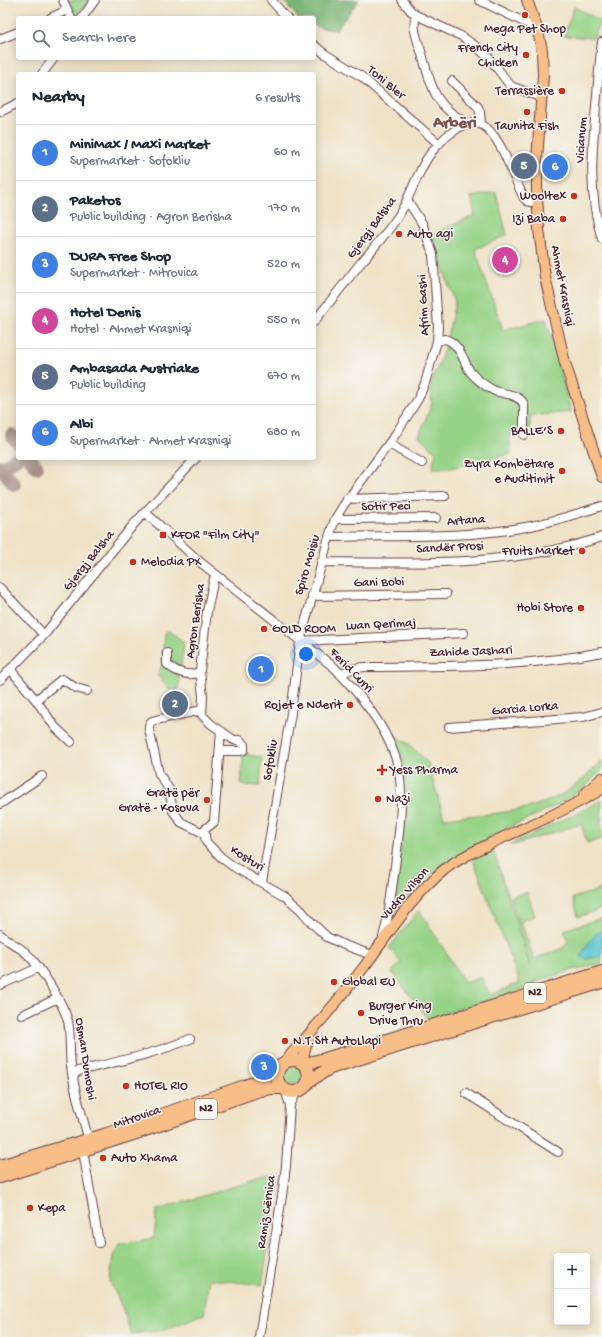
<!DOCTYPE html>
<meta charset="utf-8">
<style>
body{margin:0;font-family:"Gochi Hand",sans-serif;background:#f2f2f3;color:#1f2937}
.controls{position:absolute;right:12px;bottom:12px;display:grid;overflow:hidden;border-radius:4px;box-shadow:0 2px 10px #0003}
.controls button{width:36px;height:36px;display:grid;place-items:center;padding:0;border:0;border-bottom:1px solid #e0e1e3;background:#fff;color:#1f2937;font:20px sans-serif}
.you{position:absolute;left:306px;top:654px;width:14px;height:14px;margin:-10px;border:3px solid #fff;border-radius:50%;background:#1a73e8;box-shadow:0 0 0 6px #1a73e833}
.badge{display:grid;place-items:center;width:26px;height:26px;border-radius:50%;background:#0b8043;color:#fff;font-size:13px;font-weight:700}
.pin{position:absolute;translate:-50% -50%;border:2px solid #fff;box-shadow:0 1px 4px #0006}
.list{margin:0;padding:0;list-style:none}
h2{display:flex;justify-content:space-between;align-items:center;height:52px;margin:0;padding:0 16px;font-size:17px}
h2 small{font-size:13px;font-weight:400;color:#747a83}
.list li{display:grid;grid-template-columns:26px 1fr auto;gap:12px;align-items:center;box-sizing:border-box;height:56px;padding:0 16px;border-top:1px solid #e0e1e3}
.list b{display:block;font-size:15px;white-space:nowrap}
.list p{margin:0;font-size:13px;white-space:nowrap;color:#747a83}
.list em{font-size:13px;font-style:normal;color:#747a83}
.icon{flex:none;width:22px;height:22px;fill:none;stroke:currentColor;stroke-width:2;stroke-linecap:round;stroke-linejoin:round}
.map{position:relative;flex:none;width:602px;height:1337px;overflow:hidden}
.search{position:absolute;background:#fff;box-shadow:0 2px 10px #0003;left:16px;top:16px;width:300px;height:44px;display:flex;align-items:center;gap:10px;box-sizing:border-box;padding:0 14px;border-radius:4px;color:#747a83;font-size:15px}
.panel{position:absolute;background:#fff;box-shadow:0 2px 10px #0003;left:16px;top:72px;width:300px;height:388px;border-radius:4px}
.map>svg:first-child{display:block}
</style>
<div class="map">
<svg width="602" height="1337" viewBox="0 0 602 1337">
<rect width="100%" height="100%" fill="#f6f6f2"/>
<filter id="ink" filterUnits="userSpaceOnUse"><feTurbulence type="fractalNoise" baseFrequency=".025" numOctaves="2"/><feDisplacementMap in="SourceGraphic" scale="8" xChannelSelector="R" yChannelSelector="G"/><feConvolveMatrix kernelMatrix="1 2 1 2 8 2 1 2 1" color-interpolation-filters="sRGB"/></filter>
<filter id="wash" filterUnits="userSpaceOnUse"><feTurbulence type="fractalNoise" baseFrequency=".012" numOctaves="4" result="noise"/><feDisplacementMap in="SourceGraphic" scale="16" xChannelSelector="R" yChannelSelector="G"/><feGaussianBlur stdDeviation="0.9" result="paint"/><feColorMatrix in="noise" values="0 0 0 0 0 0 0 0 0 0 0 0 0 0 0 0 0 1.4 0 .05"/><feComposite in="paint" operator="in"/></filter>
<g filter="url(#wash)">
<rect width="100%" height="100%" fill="#f0e2c6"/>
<path fill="#97d387" stroke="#707959" d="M 66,0 L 88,0 L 75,18 Z
M 574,7 L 601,21 L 597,30 L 595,38 L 564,36 Z
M 496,192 L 507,235 L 475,249 L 503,330 L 546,319 L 571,412 L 530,416 L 530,432 L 509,436 L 511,454 L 451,468 L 432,468 L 436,452 L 419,436 L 432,404 L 431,385 L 445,347 L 455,302 L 431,235 L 475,215 L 471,197 Z
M 168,630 L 184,642 L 178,692 L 172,693 L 157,675 L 162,665 L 164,633 Z
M 394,735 L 409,744 L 428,763 L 444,818 C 483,814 531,814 564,793 C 578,785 590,772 602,761 L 602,770 L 585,787 L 555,806 L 489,837 L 530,966 L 518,922 L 510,897 L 527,892 L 535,916 L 521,921 L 534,959 L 563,948 L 568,941 L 564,930 L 602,918 L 602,964 L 598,965 L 597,964 L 577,970 L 576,969 L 535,982 L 536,985 L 428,1019 L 392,972 L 401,962 L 389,948 L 419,910 L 465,983 L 481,977 L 490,995 L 520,983 L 469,849 L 423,880 L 394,915 L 406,795 L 403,758 Z
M 243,754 L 262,757 L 260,786 L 241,785 Z
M 602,800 L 602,821 L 599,818 L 602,826 L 602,839 L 587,843 L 581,824 L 514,845 L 510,845 L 512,843 L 571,816 Z
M 602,889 L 602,909 L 578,917 L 573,898 Z
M282 1075a10 10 0 1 1 20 0a10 10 0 1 1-20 0Z
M 280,1176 L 262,1285 L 209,1279 L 204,1314 L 164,1330 L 131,1334 L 124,1312 L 110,1281 L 113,1256 L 119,1244 L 154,1238 L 157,1210 L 252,1181 Z"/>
<path fill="#79b574" stroke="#626a50" d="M 283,0 L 359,0 L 336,30 L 321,28 L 314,25 L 314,18 L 298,18 Z"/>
<path fill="#59c5d2" stroke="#52727e" d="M 602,931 L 602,956 L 585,959 L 581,956 C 586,947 592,934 602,931 Z"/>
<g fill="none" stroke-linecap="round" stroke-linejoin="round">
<path stroke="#9d8078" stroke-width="14" d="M 12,435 L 18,443
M 30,458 L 37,467
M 0,466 L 14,484
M 0,470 L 18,457"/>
</g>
</g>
<g filter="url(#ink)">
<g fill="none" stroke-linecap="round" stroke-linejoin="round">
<g stroke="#633c42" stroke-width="10">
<path id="minor" d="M 63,0 L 71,18
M 271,0 L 287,18
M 402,0 L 411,11 L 416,15 L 461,36 L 477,47 L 491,60 L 509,84 L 513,87 L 541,97
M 479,0 L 534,27 L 538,31
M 416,15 C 412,27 417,39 421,51 C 431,84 433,107 468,123
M 50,18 L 67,10
M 82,18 L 95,0
M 0,39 L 18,32
M 602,42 C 599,64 598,86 596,107 C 592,153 588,194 602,239
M 314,45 L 325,54 L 362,77 L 439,144
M 42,74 L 54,58
M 452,81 L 478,107 L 480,112 L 481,124
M 0,112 L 18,103
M 314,322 C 329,303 344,284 359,265 C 373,249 387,233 399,215 C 412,194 418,168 434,149 C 444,137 465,119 480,124 C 500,131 514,180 524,198 L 527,201 L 537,203
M 437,341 L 445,339 C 459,343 463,359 469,370 C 472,375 477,379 482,383 C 486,386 491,389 495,391 C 504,394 523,395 524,406 L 524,435
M 389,444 L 422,463
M 347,499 L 445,496
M 146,513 L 200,562 L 335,668 C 359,694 383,722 395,756 C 407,788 398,840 394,874 C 391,895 389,917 383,937
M 335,519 L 436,518
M 329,537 C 394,535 461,539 526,527 C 552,522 577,514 602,506
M 321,562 C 414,563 513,567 602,537
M 0,588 L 44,635
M 312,596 L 446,594
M 300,641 L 464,633
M 167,653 L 167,664 C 175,672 191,678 200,671 L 207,611 L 215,574
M 10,669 L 36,700 L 55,727 L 71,742
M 200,671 L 203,696 L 202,715 L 211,724 L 231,738 L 234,740 L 240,740 L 244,745 L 244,750 L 242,751 L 220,751
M 340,674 L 352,669 L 364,667 C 443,666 524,668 602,652
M 0,680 L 44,635 L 134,524 L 196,458
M 36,700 L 62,679 L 76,688 L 87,691
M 202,710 L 156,720 C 150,721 149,723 149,729 L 159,774 L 169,789 L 173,811 L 181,822 L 205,834
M 449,727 L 583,717 L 602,712
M 221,731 L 214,822 L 204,830 L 206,842 L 222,858 L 234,867 L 285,896 L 301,910 L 312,923 L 327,937 L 344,945 L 372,955
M 0,804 L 42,776
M 262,882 L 291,713 L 300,641 L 329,537 L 335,519 L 343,506 L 395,435 L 418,399 L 425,383 L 437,341 L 438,327 L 433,254 L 422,223 L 407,200
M 0,934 C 10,944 22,947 31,958 C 43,972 63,1003 68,1021 C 71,1035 69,1051 71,1066 C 74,1091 82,1116 89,1140
M 0,985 L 38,968
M 22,1015 L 58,998
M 73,1076 L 78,1071 C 116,1062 154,1054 190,1039
M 285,1090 L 290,1105
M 466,1093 L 558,1152
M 83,1151 L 99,1243
M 259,1337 L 282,1196 L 286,1166 L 290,1105 L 297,1092"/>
</g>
<g stroke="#633c42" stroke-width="12">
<path id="major" d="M 527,0 L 538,31 L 542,50 L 543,75 L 537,160 L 537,193 L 539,229 L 545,277 L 565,363 L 602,477
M 584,795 L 602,778
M 284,1062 C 312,1032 339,1000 364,967 C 389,933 412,896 445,869 C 463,855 484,847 504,837 C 537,822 571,808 602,789
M 302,1062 L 306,1045 L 310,1038"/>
</g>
<g stroke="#633c42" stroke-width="14">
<path id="highway" d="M277 1076a16 16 0 1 1 32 0a16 16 0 1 1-32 0Z
M 304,1064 L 325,1059 L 400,1036 L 602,972
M 309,1081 L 330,1068 L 342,1064 L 602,982
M 0,1166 L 104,1135 L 245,1086 L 263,1079 L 278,1068
M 0,1177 L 139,1132 L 260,1090 L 271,1088 L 282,1088"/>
</g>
<use href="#minor" stroke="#fff" stroke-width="8"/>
<use href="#major" stroke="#f7be88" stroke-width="10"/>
<use href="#highway" stroke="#f7be88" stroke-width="12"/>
</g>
</g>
<g fill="#c8321e" stroke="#f6f6f2" stroke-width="1.5">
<circle cx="525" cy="15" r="4"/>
<circle cx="526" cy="55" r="4"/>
<circle cx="562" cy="91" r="4"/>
<circle cx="527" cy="112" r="4"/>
<circle cx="574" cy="196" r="4"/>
<circle cx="563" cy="219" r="4"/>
<circle cx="399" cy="234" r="4"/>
<circle cx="561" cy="431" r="4"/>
<circle cx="562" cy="471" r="4"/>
<rect x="159" y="531" width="8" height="8" rx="2"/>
<circle cx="582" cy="551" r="4"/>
<circle cx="133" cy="562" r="4"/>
<circle cx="581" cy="608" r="4"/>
<circle cx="264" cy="629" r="4"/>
<circle cx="350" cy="705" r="4"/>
<path d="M380 764h4v4h4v4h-4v4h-4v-4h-4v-4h4z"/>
<circle cx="378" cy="799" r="4"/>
<circle cx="207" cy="800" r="4"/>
<circle cx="334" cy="982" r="4"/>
<circle cx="361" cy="1013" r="4"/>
<circle cx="285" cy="1041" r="4"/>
<circle cx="126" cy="1086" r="4"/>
<circle cx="103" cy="1158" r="4"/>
<circle cx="30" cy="1208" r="4"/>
</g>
<g text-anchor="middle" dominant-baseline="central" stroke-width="3" stroke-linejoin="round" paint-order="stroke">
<g fill="#f6f6f2" stroke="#7e6067" stroke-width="1">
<rect x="524" y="983" width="22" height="20" rx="3"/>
<rect x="195" y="1099" width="22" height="20" rx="3"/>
</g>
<g font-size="12" font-weight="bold" fill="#4a1f2b">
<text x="535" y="993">N2</text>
<text x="206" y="1109">N2</text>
</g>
<g font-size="13" fill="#4a1f2b" stroke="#f6f6f2" text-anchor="start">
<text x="525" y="29" text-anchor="middle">Mega Pet Shop</text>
<text x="518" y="48" text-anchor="end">French City<tspan x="518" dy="15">Chicken</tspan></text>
<text x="554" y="91" text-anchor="end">Terrassière</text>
<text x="527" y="126" text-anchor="middle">Taunita Fish</text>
<text x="566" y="196" text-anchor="end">Wooltex</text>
<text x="555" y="219" text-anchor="end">Izi Baba</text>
<text x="407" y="234">Auto agi</text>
<text x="553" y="431" text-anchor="end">BALLE’S</text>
<text x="554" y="464" text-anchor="end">Zyra Kombëtare<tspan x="554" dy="15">e Auditimit</tspan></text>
<text x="171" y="535">KFOR "Film City"</text>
<text x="574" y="551" text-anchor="end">Fruits Market</text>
<text x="141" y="562">Melodia PX</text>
<text x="573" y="608" text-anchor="end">Hobi Store</text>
<text x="272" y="629">GOLD ROOM</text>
<text x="342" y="705" text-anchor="end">Rojet e Nderit</text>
<text x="390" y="770">Yess Pharma</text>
<text x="199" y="793" text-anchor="end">Gratë për<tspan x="199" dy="15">Gratë - Kosova</tspan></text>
<text x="386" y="799">Nazi</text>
<text x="342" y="982">Global EU</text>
<text x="369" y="1006">Burger King<tspan x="369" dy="15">Drive Thru</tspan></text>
<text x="293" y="1041">N.T.SH AutoLlapi</text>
<text x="134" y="1086">HOTEL RIO</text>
<text x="111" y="1158">Auto xhama</text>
<text x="38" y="1208">Kepa</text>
</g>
<g font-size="13" fill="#4a1f2b" stroke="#f6f6f2">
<text transform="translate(386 83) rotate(40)">Toni Bler</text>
<text transform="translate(582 140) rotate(-86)">Vicianum</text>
<text transform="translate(372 228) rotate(-53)">Gjergj Balsha</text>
<text transform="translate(562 286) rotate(79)">Ahmet Krasniqi</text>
<text transform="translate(424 305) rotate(-93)">Afrim Gashi</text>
<text transform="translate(386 507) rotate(-1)">Sotir Peci</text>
<text transform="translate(466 521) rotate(-4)">Artana</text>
<text transform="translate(450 548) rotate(-3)">Sandër Prosi</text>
<text transform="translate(89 561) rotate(-51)">Gjergj Balsha</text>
<text transform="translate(308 565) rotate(-74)">Spiro Moisiu</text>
<text transform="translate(379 583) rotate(-1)">Gani Bobi</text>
<text transform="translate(196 621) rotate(-82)">Agron Berisha</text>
<text transform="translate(381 625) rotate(-3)">Luan Qerimaj</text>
<text transform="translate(471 652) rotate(-2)">Zahide Jashari</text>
<text transform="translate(351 671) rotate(46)">Ferid Curri</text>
<text transform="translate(525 709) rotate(-5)">Garcia Lorka</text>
<text transform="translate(271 760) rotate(-81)">Sofokliu</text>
<text transform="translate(247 859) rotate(32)">Kosturi</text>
<text transform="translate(405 894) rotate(-48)">Vudro Vilson</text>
<text transform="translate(85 1059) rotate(81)">Osman Dumoshi</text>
<text transform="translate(137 1118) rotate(-19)">Mitrovica</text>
<text transform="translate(267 1212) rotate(-82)">Ramiz Cërnica</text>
</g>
<g font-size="17" font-weight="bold" fill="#7d5150" stroke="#f6f6f2">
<text x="455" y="124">Arbëri</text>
</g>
</g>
</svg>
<div class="controls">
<button>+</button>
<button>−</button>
</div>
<div class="you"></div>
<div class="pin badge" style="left:261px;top:669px;background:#3f7fe0">1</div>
<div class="pin badge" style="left:175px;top:704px;background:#5c6f8a">2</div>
<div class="pin badge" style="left:264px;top:1067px;background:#3f7fe0">3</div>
<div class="pin badge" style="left:505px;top:260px;background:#d1479c">4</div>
<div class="pin badge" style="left:524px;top:166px;background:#5c6f8a">5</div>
<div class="pin badge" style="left:555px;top:167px;background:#3f7fe0">6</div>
<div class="search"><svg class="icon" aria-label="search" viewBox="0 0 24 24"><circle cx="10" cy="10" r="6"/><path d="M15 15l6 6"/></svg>Search here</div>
<section class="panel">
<h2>Nearby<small>6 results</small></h2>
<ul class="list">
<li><span class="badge" style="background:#3f7fe0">1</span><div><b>MiniMax / Maxi Market</b><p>Supermarket · Sofokliu</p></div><em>60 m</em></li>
<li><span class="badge" style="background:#5c6f8a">2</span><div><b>Paketos</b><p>Public building · Agron Berisha</p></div><em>170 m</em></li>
<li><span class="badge" style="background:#3f7fe0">3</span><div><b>DURA Free Shop</b><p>Supermarket · Mitrovica</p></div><em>520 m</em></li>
<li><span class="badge" style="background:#d1479c">4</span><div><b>Hotel Denis</b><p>Hotel · Ahmet Krasniqi</p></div><em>550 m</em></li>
<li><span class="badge" style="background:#5c6f8a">5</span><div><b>Ambasada Austriake</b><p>Public building</p></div><em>670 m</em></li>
<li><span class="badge" style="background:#3f7fe0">6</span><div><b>Albi</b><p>Supermarket · Ahmet Krasniqi</p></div><em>680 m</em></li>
</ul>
</section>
</div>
